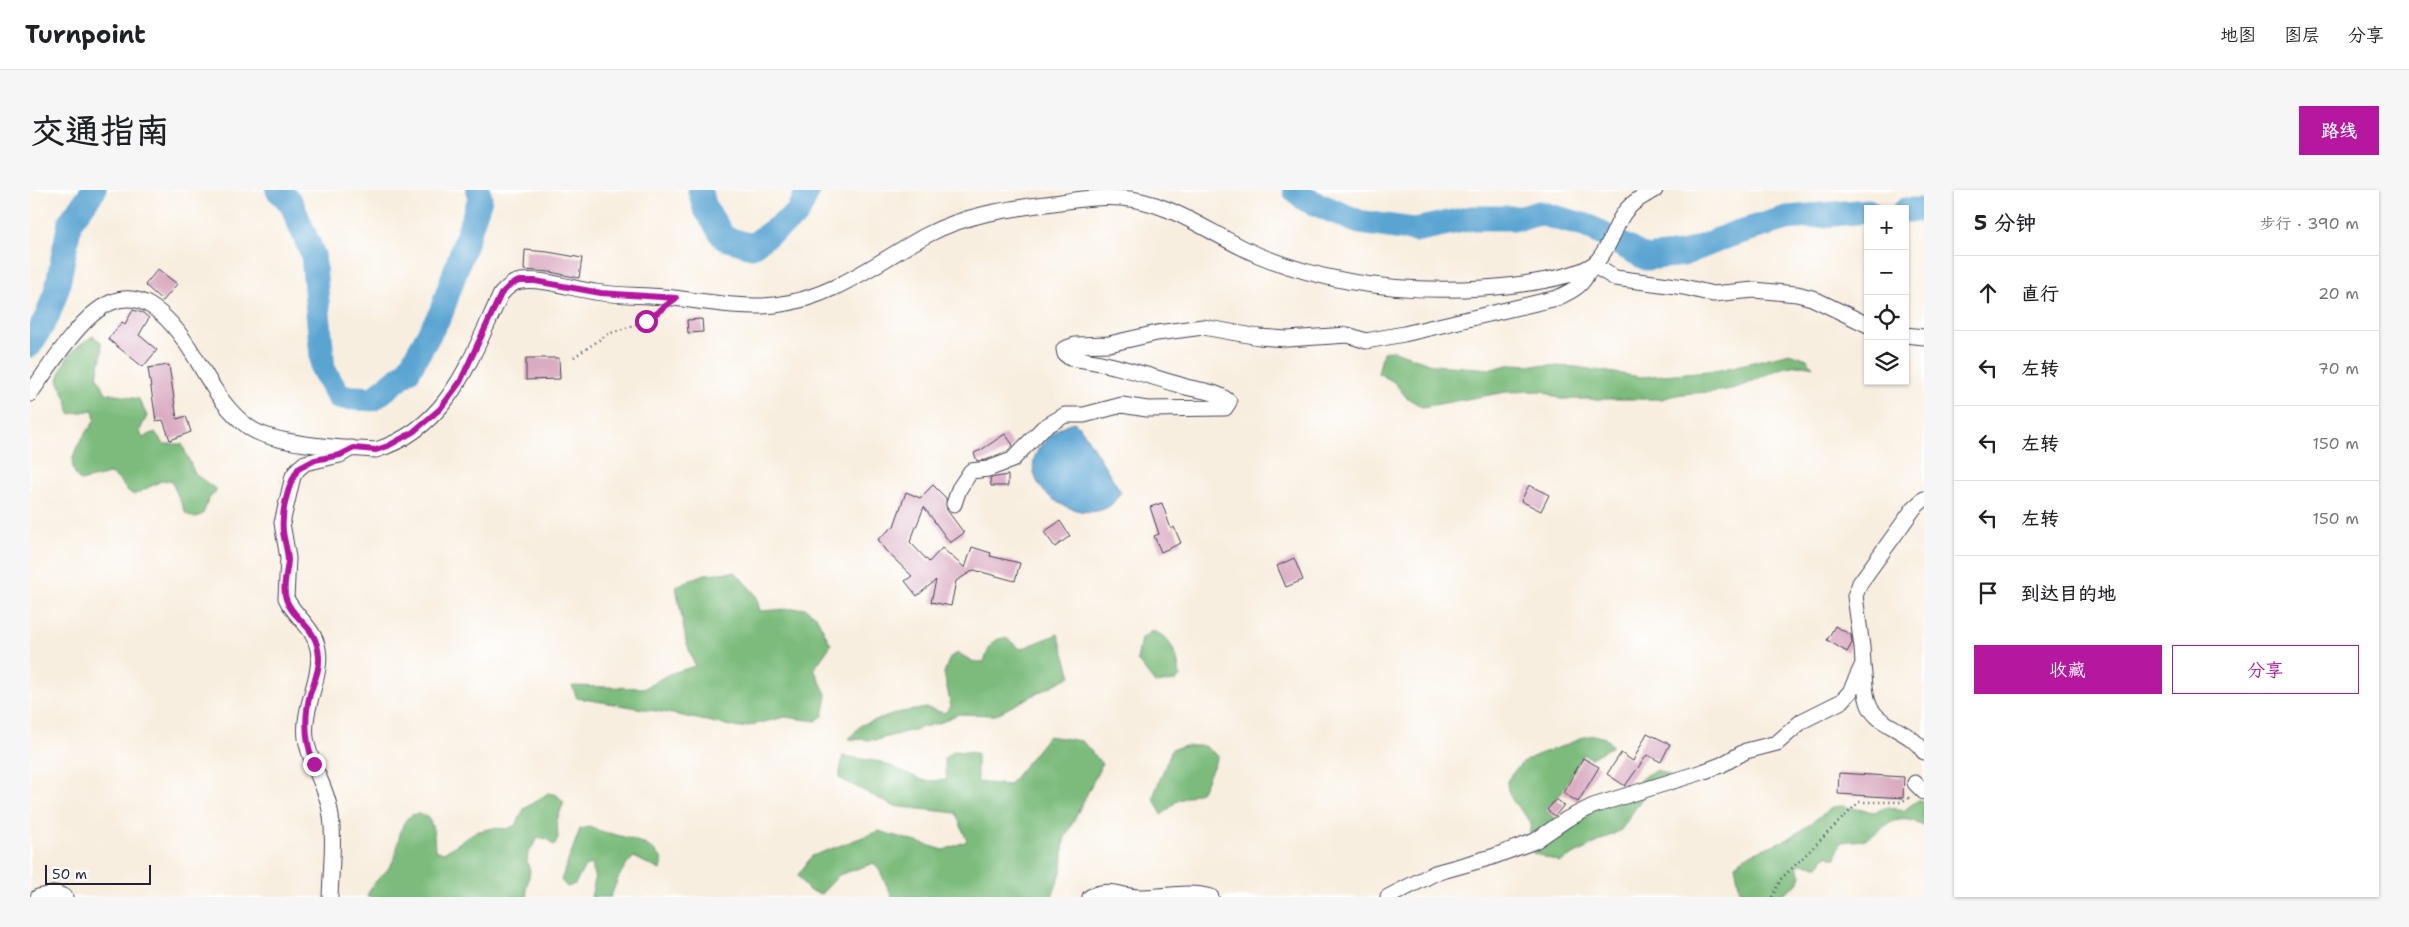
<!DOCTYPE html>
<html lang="zh">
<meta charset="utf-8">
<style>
body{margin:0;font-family:"Shantell Sans","LXGW WenKai TC",sans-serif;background:#f6f6f6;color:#202124}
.controls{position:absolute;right:15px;top:15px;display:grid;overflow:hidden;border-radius:0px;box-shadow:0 1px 4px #0004}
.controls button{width:45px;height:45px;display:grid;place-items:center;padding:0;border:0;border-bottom:1px solid #e0e0e0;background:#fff;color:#202124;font:25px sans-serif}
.scale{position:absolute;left:15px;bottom:12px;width:106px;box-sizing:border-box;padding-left:5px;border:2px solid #22223b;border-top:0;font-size:14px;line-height:18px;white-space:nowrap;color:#22223b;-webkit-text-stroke:4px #fff;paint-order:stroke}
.stop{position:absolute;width:15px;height:15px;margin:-11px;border:4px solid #b5179e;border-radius:50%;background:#fff}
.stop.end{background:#b5179e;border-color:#fff;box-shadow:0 1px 5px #0008}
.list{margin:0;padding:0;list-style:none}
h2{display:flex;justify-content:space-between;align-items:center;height:65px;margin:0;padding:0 20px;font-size:21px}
h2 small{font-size:16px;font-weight:400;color:#757577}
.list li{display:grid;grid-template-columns:32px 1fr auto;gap:15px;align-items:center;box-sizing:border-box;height:75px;padding:0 20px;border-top:1px solid #e0e0e0}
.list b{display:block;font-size:19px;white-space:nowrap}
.list em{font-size:16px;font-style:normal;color:#757577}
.actions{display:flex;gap:10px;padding:15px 20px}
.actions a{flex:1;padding:11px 0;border:1px solid #b5179e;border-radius:0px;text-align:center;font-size:18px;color:#b5179e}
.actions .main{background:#b5179e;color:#fff}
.icon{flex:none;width:28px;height:28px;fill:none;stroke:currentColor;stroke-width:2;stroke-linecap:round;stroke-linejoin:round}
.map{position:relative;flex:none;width:1894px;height:707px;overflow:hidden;border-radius:0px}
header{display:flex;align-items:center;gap:30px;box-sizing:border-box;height:70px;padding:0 25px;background:#fff;border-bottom:1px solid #e0e0e0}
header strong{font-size:24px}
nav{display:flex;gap:28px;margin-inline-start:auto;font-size:18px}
.intro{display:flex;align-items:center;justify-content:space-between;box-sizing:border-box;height:120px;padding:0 30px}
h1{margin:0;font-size:35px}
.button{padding:12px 22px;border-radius:0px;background:#b5179e;color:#fff;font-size:18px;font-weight:700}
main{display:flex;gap:30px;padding:0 30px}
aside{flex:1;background:#fff;border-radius:0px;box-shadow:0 1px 4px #0004}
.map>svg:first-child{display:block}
</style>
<header>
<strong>Turnpoint</strong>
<nav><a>地图</a><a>图层</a><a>分享</a></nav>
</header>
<div class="intro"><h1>交通指南</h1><a class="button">路线</a></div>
<main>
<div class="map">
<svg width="1894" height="707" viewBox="0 0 1894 707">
<rect width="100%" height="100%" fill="#fff"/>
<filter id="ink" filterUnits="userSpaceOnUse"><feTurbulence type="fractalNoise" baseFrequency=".02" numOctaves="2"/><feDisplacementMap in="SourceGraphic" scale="10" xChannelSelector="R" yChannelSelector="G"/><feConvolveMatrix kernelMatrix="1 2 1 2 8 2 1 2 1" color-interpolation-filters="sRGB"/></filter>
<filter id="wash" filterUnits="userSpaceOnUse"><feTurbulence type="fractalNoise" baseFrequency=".0096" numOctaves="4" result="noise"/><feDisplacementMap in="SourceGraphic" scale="20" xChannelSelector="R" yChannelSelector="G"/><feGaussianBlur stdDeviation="1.12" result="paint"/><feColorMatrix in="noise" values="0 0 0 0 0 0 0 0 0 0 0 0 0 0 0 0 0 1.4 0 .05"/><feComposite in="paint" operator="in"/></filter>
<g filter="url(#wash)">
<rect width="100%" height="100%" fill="#f8eedf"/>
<path fill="#7bbb7c" stroke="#4e6e5c" d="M 63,146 L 71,152 L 72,162 L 67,186 L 76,203 L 109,209 L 117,226 L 110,240 L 112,248 L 125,242 L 134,254 L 152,254 L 165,284 L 187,300 L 178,310 L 173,324 L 165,328 L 156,324 L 141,290 L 131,291 L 104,305 C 92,299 91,287 79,284 L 50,291 C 31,269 53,249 65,230 L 63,220 L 40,224 L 37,211 L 28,190 C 35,166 42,159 63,146 Z
M 1362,160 L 1404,175 L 1462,179 L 1482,174 L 1546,177 L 1611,187 L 1690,180 L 1760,163 L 1777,169 L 1783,177 C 1755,169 1730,191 1705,198 C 1681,205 1655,200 1632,209 L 1530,209 L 1513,201 L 1476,202 L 1392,217 L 1376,207 L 1364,192 L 1348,183 L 1353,162 Z
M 705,382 L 726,405 L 730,421 L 775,418 L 786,426 L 801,455 L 784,479 L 797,506 L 793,526 L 786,531 L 755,527 L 710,538 L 638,523 L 547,508 L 542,496 L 615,498 L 639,484 L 665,476 L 656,451 L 646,396 L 675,384 Z
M 1122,441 C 1142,446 1148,468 1150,486 L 1146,491 L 1125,493 L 1107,470 L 1111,449 Z
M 1028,444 L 1041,486 L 965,525 L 928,524 L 912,532 L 846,550 L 819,549 L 831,535 L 871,522 L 897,518 L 914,523 L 921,517 L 914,483 L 920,467 L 928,463 L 944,472 L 954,472 C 959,459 960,448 976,448 L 991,459 Z
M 1563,545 L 1576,548 L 1582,556 L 1561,568 L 1553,564 L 1531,603 L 1515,620 L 1527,630 L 1603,599 L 1614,586 L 1627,580 L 1640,586 L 1612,608 L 1591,640 L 1530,672 L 1503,663 L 1498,650 L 1501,633 C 1491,618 1477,611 1477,591 C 1493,567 1504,566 1530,557 C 1542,553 1550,547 1563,545 Z
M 1018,546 L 1052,551 L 1072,574 L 1034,650 L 1032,679 L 1022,707 L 862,707 L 850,681 L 844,673 L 809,685 L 791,704 L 778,700 L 768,685 L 782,666 L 849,641 L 914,660 L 937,651 L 926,623 L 863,616 L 809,588 L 813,566 L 851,572 L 895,591 L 917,590 L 914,569 L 923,561 L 947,563 L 947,592 L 979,595 Z
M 1156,556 L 1174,556 L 1188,566 L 1172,601 L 1147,611 L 1132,625 L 1123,607 L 1142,559 Z
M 518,603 L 527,605 L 534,612 L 527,630 L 528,649 L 524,656 L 517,649 L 508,648 L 498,663 L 497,672 L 500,681 L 496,700 L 498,707 L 337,707 C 341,691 354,687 362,673 C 371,659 366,622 390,624 C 405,626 404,649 405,660 L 414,663 L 445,642 L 463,638 L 477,639 L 486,635 L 494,619 Z
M 1887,611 L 1891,611 L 1894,614 L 1894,636 C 1889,635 1885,631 1880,630 C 1857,627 1854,641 1837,648 C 1828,653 1819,649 1810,653 L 1806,668 L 1801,668 L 1798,665 L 1794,667 L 1789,676 L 1771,674 L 1767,676 L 1771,685 L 1768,694 L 1747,707 L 1711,707 L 1705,675 L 1715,666 L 1760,648 L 1803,617 L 1812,616 L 1844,622 L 1858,617 L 1873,621 Z
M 559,637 C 583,647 620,647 633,671 L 630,680 L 604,667 C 592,677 586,692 581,707 L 561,707 L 565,690 L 561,673 L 554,678 L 545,694 L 537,697 L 531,690 L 550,639 Z"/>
<path fill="#5aa4d2" stroke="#3e6386" d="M 1044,232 L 1051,238 L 1091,302 C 1088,306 1085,311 1082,314 C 1051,341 973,292 1016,250 C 1025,241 1031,235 1044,232 Z"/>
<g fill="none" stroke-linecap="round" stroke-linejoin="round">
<path stroke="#5aa4d2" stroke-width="25" d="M 248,0 L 261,13 L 283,65 L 293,179 L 309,207 L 343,209 L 378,181 L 411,123 L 450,9 L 448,0
M 670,0 L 675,18 L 694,48 L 722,56 L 767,24 L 778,0
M 1265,0 L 1275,9 L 1329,32 L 1385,40 L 1442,28 L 1492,28 L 1509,23 L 1557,36 L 1616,68 L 1653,64 L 1703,44 L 1757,28 L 1838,21
M 1875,20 L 1894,20
M 0,155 L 17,127 L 27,99 L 40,32 L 64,0"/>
</g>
<g id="blocks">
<path fill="#daacc2" d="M 495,60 L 518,62 L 552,68 L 549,88 L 520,82 L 494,80 Z
M 128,79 L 147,94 L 133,111 L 115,95 Z
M 103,120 L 113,123 L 119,128 L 109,145 L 127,160 L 113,177 L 78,149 L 92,132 L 95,134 Z
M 672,129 L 673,142 L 658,143 L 657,130 Z
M 496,168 L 529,168 L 530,189 L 496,190 Z
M 139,175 L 147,229 L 156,226 L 161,242 L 140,250 L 133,230 L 126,231 L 118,178 Z
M 975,244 L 983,255 L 979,260 L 956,270 L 947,271 L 944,263 L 951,260 Z
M 978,285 L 978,296 L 961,296 L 960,288 Z
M 903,295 L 916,308 L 917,320 L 934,343 L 920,353 L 894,317 L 880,352 L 899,372 L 912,358 L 935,378 L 942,357 L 961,363 L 960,366 L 990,373 L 985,391 L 944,380 L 926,391 L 921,416 L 901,412 L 906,390 L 887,406 L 875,391 L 882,386 L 855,360 L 848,349 L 864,336 L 876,302 L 890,308 Z
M 1499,295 L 1519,305 L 1511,321 L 1491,311 Z
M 1132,313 L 1141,339 L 1144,337 L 1151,353 L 1131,362 L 1124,346 L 1129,344 L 1120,317 Z
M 1030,331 L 1040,346 L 1025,357 L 1014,342 Z
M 1264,368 L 1273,390 L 1256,397 L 1247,376 Z
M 1805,436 L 1821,445 L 1822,453 L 1817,462 L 1797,450 Z
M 1617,543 L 1640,554 L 1631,572 L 1617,565 L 1595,596 L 1577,584 L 1591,563 L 1603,571 Z
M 1553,568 L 1569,577 L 1548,612 L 1533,603 Z
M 1809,583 L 1874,587 L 1873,608 L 1808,604 Z
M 1526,609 L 1534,615 L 1525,626 L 1517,620 Z"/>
</g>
</g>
<g filter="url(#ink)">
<use href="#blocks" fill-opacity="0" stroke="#424154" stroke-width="1"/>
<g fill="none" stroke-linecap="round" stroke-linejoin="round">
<g stroke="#424154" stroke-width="17">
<path id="minor" d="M 1563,75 L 1585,88 L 1654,97 L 1683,104 L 1724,100 L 1767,104 L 1782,108 L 1838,135
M 1875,145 L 1894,147
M 0,204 C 51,131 96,52 165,167 C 180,192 194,220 220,238 C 244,255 315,258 346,260 C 420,237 441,167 471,104 C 477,98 482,92 491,91 C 512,88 544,99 565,102 C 588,106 611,105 633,107 C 670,110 708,119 745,115 C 802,109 848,71 897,45 C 937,24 978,19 1023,13 C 1045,10 1068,6 1091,8 C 1141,11 1183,46 1228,65 C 1300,95 1377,103 1454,98 C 1480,96 1552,89 1568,70 C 1593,39 1580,21 1625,0
M 924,314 L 929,299 L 941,281 L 958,279 L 982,270 L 1013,238 L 1035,225 L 1054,225 L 1092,215 L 1117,219 L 1195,218 L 1199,212 C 1188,201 1171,201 1156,197 C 1117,185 1081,173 1040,168 L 1035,164 L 1034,159 L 1045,155 L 1079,154 L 1127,143 L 1173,137 L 1229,147 L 1257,149 L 1318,145 L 1336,151 L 1374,144 L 1527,108 C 1544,100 1553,96 1560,78
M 1833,476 C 1835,488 1834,503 1839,515 C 1848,537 1879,539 1894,562
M 1885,593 L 1894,602
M 8,707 L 26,703 L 35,707
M 300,707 C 301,679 305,647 300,620 C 296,595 279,573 276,548 C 272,517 293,486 288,459 C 284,437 265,427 256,408 L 258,368 L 252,333 L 263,286 L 268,279 L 275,273 L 310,265 L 322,258
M 1060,707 C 1078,697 1090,706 1109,707 C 1134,707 1157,700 1181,707
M 1358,707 L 1405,683 L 1462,667 L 1505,651 L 1537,629 L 1563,616 L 1672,582 L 1691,575 L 1716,561 L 1747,553 L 1772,531 L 1812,511 L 1820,502 L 1833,474 L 1832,457 L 1825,406 L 1830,393 L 1884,318 L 1894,309"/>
</g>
<path stroke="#424154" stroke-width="2.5" stroke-dasharray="1 4" stroke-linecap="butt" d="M 544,167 L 578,144 L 616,131 L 630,121
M 1742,707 L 1751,689 L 1829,612 L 1871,612 L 1880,607"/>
<use href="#minor" stroke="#fff" stroke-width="15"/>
</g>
</g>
<g fill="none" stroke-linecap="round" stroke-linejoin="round" filter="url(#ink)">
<path stroke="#b5179e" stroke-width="6" d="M 284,574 C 275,551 274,528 280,504 C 284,491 290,480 289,467 C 287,434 263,431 256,409 C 252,397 257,383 258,371 C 258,361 254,351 253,341 C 251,322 258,295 268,279 L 285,270 L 310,265 L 324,258 L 346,260 L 358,256 L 383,242 L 410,219 L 430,192 L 471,104 L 480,95 L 489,91 L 505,91 L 571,103 L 646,108 L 616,131"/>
</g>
</svg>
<div class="controls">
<button>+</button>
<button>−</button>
<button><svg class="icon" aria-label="locate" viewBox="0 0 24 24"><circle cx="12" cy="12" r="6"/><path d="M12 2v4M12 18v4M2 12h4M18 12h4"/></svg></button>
<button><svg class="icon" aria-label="layers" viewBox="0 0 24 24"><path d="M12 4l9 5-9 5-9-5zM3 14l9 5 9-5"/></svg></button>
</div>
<div class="scale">50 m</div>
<div class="stop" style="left:616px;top:131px"></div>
<div class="stop end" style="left:284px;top:574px"></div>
</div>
<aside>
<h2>5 分钟<small>步行 · 390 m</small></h2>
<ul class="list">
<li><svg class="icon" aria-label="ahead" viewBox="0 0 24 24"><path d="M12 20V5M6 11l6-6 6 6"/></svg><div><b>直行</b></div><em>20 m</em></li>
<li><svg class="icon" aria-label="left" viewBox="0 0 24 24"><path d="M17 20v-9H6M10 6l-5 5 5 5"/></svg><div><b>左转</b></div><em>70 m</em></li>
<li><svg class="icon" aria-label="left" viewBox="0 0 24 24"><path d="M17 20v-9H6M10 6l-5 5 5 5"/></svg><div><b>左转</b></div><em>150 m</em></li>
<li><svg class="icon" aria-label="left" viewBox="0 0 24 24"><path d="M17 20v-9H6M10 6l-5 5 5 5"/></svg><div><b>左转</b></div><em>150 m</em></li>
<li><svg class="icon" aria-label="arrive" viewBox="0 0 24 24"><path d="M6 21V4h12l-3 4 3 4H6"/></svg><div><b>到达目的地</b></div></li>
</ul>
<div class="actions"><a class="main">收藏</a><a>分享</a></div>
</aside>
</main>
